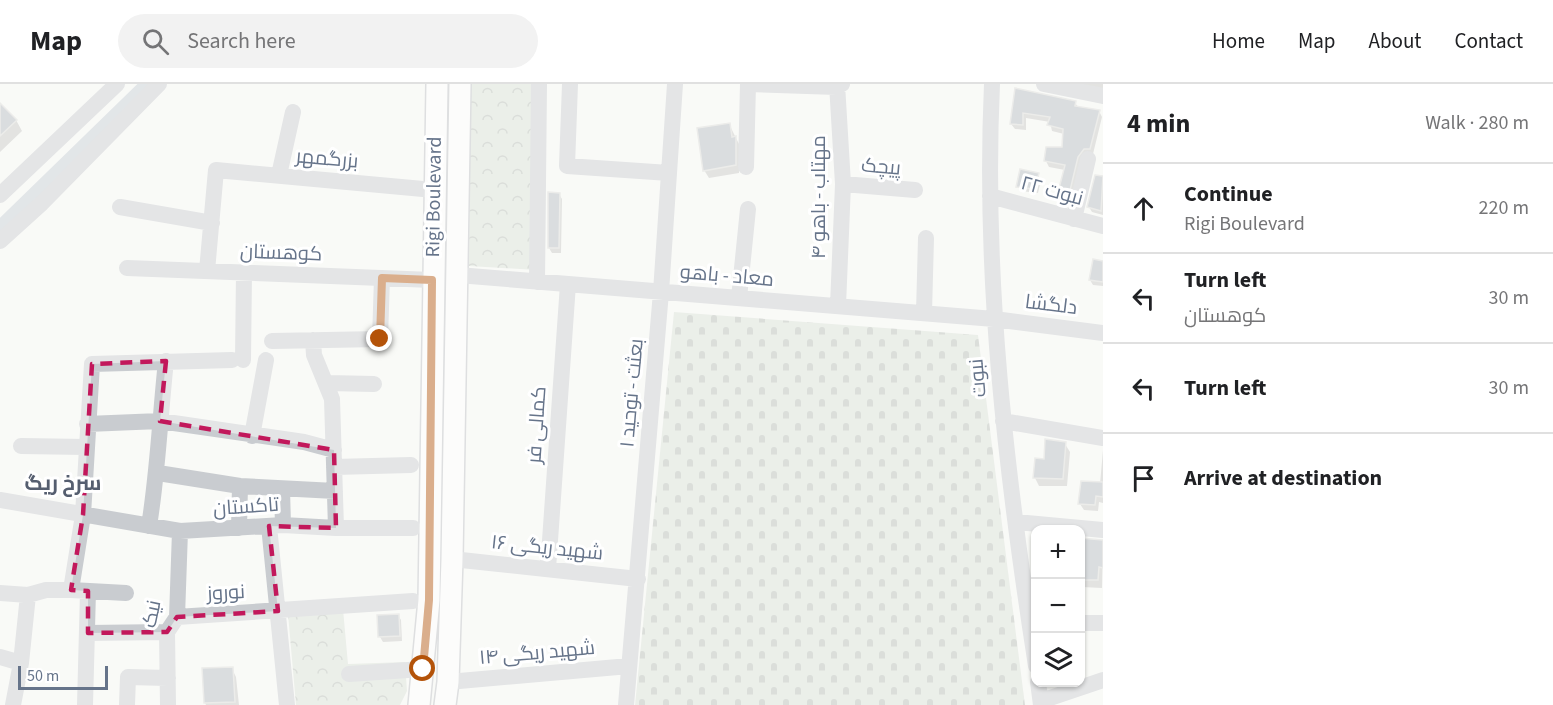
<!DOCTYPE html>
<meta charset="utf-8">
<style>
body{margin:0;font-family:"Source Sans 3",Cairo,sans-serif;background:#f2f2f2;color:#202124}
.controls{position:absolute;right:18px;bottom:18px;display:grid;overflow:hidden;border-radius:12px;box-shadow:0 2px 4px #0004}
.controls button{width:54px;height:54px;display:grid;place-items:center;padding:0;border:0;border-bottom:2px solid #e0e0e0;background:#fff;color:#202124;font:30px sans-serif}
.scale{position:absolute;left:18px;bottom:15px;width:90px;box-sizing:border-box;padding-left:6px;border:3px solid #66748a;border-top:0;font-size:16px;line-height:21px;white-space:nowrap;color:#66748a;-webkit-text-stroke:4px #fff;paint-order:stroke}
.stop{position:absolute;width:18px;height:18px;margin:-14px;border:4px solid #b45309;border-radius:50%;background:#fff}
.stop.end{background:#b45309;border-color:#fff;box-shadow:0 2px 6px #0008}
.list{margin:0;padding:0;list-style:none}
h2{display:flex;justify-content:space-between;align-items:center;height:78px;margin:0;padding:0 24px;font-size:26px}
h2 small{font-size:20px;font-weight:400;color:#757577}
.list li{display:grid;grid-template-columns:39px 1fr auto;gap:18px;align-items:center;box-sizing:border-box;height:90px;padding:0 24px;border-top:2px solid #e0e0e0}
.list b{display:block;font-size:22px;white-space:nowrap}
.list p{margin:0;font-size:20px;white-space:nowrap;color:#757577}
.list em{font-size:20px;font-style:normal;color:#757577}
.icon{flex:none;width:33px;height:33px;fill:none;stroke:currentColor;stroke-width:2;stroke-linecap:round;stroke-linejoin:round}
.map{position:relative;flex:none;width:1103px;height:621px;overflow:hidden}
header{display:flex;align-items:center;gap:36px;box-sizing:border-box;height:84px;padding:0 30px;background:#fff;border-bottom:2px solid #e0e0e0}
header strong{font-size:28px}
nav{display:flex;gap:33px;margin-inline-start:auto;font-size:21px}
.search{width:420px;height:54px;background:#f2f2f2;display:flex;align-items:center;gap:15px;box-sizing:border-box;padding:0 21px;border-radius:33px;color:#757577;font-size:22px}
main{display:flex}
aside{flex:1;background:#fff}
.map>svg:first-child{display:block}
</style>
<header>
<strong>Map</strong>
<div class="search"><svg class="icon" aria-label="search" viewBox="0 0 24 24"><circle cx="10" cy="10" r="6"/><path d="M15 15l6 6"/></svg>Search here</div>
<nav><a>Home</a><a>Map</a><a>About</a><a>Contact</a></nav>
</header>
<main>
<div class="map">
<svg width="1103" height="621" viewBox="0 0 1103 621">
<defs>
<pattern id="cemetery-stones" width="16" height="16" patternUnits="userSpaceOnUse" patternTransform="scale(1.5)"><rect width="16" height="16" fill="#dae2d8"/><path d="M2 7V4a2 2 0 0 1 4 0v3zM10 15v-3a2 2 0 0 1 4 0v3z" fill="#b5bcb5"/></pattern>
<pattern id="park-crowns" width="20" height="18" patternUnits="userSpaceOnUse" patternTransform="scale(1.5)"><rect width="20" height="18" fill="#dae2d8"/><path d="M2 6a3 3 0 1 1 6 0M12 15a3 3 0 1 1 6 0" fill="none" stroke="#b5bcb5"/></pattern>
</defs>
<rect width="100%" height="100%" fill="#f9faf7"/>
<path fill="url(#cemetery-stones)" d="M 674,228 L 978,251 L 1025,621 L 635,621 Z"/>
<path fill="url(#park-crowns)" d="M 470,0 L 538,0 L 536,186 L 469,182 Z
M 343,525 L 348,580 L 405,578 L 407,607 L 400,621 L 296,621 L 288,530 Z"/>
<path fill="#0003" d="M 1076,0 L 1103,0 L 1103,8 Z
M 1016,6 L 1075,19 L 1079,24 L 1099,27 L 1102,33 L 1093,70 L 1070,124 L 1061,122 L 1057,116 L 1065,86 L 1049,83 L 1046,77 L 1063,65 L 1064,50 L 1052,47 L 1050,38 L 1026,34 L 1026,46 L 1015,45 L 1011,40 Z
M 0,21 L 16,36 L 22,47 L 0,68 Z
M 729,40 L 740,62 L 739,89 L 709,94 L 704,86 Z
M 1038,91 L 1041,96 L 1038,109 L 1021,107 L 1018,102 Z
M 1096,92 L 1103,94 L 1103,131 L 1092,128 L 1089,123 Z
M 559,110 L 562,115 L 561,169 L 552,169 L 549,164 Z
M 1103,178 L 1103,202 L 1093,201 L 1090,196 Z
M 1065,360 L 1070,368 L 1067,402 L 1039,402 L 1035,394 Z
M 1103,366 L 1103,419 L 1099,418 L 1098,427 L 1084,426 L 1080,420 L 1100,400 Z
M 1080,456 L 1103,458 L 1102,504 L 1082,503 L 1080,530 Z
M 398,531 L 401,536 L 402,557 L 383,558 L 380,553 Z
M 232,585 L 236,593 L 239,621 L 206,621 L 205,619 Z"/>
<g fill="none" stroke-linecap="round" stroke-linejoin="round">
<path stroke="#c6ced5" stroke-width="12" d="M 0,142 L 146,0"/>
</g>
<path fill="#b4bac1" stroke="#dbdcd9" stroke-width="1.5" d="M 1015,4 L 1076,17 L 1075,22 L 1100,26 L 1090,65 L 1084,65 L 1078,73 L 1067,119 L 1056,116 L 1065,81 L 1044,77 L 1046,63 L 1062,63 L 1063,45 L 1047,41 L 1050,33 L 1023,29 L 1023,41 L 1010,40 Z
M 0,19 L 17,36 L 0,52 Z
M 730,39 L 732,53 L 736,52 L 736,81 L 703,87 L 697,44 Z
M 1020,85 L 1039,89 L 1035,105 L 1016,103 Z
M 1095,91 L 1103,92 L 1101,127 L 1087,123 Z
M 548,108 L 560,109 L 559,164 L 548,164 Z
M 1093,175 L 1103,177 L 1103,198 L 1089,196 Z
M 1045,355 L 1066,358 L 1063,395 L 1033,394 L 1035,374 L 1044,375 Z
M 1081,397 L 1103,398 L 1103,413 L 1096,412 L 1095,421 L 1078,420 Z
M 1080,454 L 1103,456 L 1103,484 L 1099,483 L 1098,496 L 1080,496 Z
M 399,530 L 400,552 L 378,553 L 377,531 Z
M 233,583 L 235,618 L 204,619 L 202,584 Z"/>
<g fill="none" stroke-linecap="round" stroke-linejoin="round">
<g stroke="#bcbfc4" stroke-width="24">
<path id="major" d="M 419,621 L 429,516 L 437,0
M 445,621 L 448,598 L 452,475 L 460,0"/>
</g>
<path stroke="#c9ccd0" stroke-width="16" d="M 570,0 L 567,82 L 669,89
M 748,0 L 837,3 L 842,0
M 837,0 L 843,100 L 838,222
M 992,0 C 983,195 1006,389 1036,582
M 1044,0 L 1103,12
M 746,83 L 748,0
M 279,91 L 293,28
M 843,100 L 915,106
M 0,111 L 117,0
M 990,112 L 1103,142
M 120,123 L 212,139
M 1074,135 L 1088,75
M 0,157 L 42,119 L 159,0
M 127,184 L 432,196
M 207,187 L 216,86 L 434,106
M 458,191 L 994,235 L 1103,249
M 537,198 L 539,0
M 739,214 L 748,125
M 924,229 L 926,154
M 313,256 L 314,271 L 332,315 L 336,444
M 272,257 L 380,255 L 382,194
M 243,276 L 244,188
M 327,299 L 374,300
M 1003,337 L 1103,354
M 87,340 L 160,337 L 304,358 L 334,366
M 252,352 L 266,276
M 21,362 L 86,363
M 334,383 L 411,381
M 158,389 L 240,402 L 335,407
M 282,405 L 283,441
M 0,416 L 180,447 L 283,441 L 336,444 L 413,444
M 1016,438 L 1103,446
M 149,442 C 158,387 160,332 166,277
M 269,442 L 287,621
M 239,444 L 240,402
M 452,475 L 638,495
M 548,485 L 568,200
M 71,506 L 83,431 L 92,280 L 232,276
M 0,509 L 28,511 L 46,506 L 71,506 L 126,509
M 177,533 L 413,517
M 1080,539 L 1103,539
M 88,549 L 167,548
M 0,573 L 21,579
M 349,590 L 423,585
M 448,598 L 629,582
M 1038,598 L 1041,621
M 1041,617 L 1103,596
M 13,621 L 21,579 L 28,511
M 85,621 L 88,507
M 127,621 L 128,593 L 168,594
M 168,621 L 167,548 L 177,533 L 180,447
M 626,621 L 661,208 L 675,0"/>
<use href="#major" stroke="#fff" stroke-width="21"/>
</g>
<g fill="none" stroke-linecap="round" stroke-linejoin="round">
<path stroke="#b45309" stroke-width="8" d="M 380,255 L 382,194 L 432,196 L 429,516 L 423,585"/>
</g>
<path d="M0 0H1103V621H0ZM 166,277 L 160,337 L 334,366 L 336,444 L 269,442 L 278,527 L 177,533 L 167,548 L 88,549 L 88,507 L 71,506 L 83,431 L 92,280 Z" fill="#f9faf7" fill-opacity=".55" fill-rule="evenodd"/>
<path fill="none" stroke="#c2185b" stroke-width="4.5" stroke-dasharray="12 8" stroke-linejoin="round" d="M 166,277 L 160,337 L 334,366 L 336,444 L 269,442 L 278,527 L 177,533 L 167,548 L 88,549 L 88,507 L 71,506 L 83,431 L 92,280 Z"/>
<g text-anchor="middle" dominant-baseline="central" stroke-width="6" stroke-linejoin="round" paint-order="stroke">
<g font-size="20" fill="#66748a" stroke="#fff">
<text transform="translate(327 75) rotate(5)">بزرگمهر</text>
<text transform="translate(881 83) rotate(5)">پیچک</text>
<text transform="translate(1052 107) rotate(15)">نبوت ۲۲</text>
<text transform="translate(434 113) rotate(-89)">Rigi Boulevard</text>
<text transform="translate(819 113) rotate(-90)">مهتاب - باهو ۴</text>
<text transform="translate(281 169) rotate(2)">کوهستان</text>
<text transform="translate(727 192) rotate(5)">معاد - باهو</text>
<text transform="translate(1051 221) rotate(7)">دلگشا</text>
<text transform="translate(978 294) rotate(-95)">نبوت</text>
<text transform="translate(632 309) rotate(-85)">بعثت - توحید ۱</text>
<text transform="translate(537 341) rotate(-86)">کمالی فر</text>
<text transform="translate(246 423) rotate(-4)">تاکستان</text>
<text transform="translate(547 464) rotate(6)">شهید ریگی ۱۶</text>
<text transform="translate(226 509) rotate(-3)">نوروز</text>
<text transform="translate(152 530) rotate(-78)">نیک</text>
<text transform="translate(537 569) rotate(-5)">شهید ریگی ۱۴</text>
</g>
<g font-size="21" font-weight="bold" fill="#555e6f" stroke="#fff">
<text x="63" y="399">سرخ ریگ</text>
</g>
</g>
</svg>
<div class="controls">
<button>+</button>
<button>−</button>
<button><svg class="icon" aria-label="layers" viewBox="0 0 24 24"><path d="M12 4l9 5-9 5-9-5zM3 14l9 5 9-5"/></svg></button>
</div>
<div class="scale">50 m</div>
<div class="stop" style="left:423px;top:585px"></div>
<div class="stop end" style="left:380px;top:255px"></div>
</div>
<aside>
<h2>4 min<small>Walk · 280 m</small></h2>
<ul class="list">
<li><svg class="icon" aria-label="ahead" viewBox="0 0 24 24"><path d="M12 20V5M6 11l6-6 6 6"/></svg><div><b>Continue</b><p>Rigi Boulevard</p></div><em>220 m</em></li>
<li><svg class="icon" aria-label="left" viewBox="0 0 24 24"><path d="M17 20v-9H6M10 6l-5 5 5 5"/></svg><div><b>Turn left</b><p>کوهستان</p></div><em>30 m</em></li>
<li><svg class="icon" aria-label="left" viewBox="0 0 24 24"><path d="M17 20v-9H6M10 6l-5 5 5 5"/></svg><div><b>Turn left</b></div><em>30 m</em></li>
<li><svg class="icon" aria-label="arrive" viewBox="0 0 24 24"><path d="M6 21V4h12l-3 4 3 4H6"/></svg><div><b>Arrive at destination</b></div></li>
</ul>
</aside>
</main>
